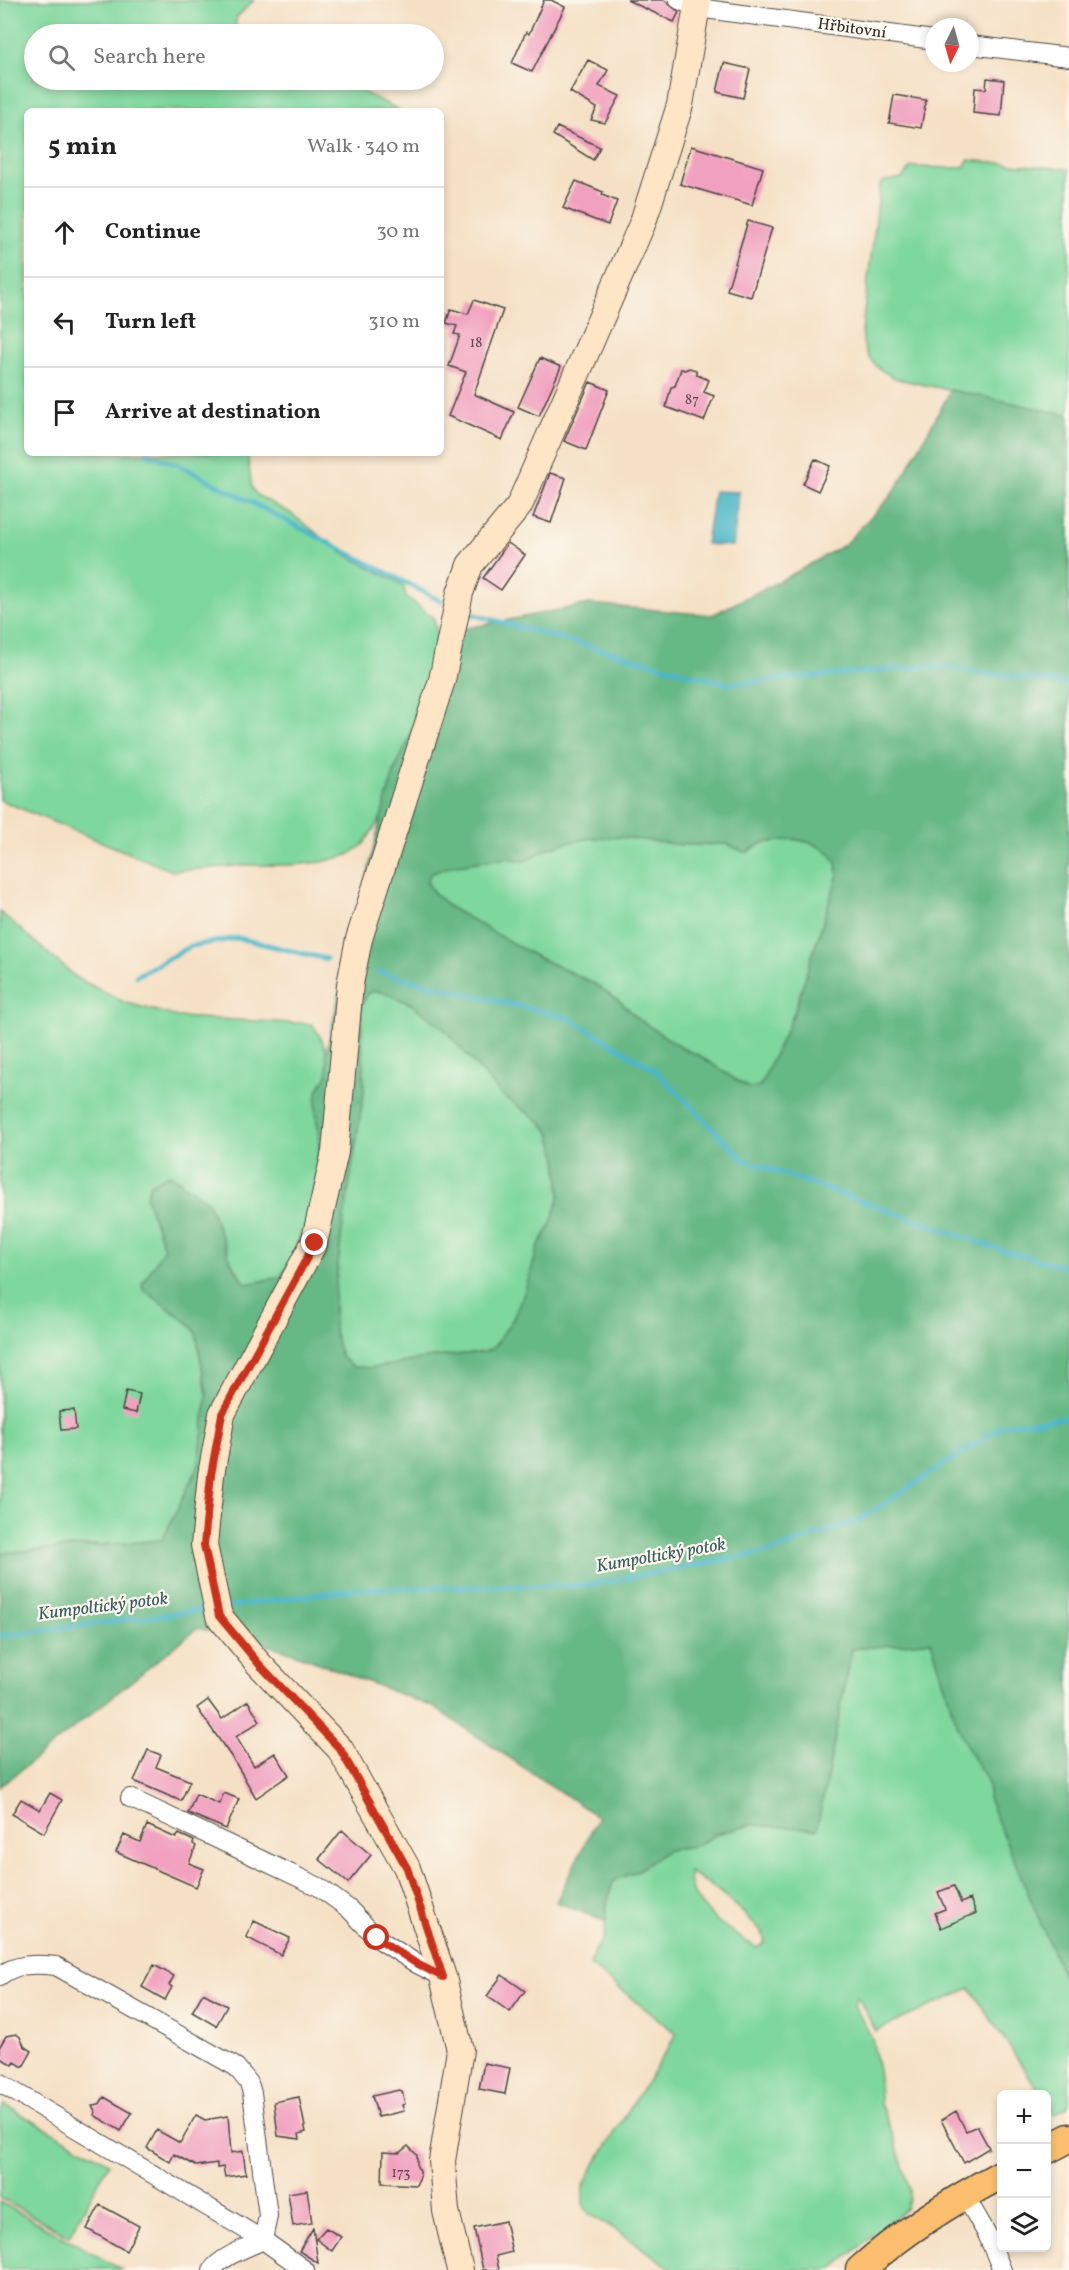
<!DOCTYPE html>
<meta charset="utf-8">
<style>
body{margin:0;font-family:Vollkorn,serif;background:#f2f2f2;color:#222}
.controls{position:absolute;right:18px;bottom:18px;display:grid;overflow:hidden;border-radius:9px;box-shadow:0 3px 9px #0003}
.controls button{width:54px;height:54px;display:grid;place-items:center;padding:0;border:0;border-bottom:2px solid #e0e0e0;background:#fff;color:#222;font:30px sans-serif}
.compass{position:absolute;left:925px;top:18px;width:54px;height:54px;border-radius:50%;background:#fff;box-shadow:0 3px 9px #0003;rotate:185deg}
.stop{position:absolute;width:18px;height:18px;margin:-14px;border:4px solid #c8321e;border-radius:50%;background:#fff}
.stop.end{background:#c8321e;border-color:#fff;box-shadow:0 2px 6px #0008}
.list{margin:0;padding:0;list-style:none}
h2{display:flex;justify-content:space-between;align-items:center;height:78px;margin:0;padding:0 24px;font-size:26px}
h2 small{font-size:20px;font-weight:400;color:#767676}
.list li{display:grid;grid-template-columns:39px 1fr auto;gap:18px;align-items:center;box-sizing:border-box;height:90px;padding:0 24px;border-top:2px solid #e0e0e0}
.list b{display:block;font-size:22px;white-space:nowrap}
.list em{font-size:20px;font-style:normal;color:#767676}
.icon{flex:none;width:33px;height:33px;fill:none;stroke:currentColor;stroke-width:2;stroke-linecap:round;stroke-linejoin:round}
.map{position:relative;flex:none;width:1069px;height:2270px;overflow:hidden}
.search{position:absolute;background:#fff;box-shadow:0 3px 9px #0003;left:24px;top:24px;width:420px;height:66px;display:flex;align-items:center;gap:15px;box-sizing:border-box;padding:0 21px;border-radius:33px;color:#767676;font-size:22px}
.panel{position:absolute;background:#fff;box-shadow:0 3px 9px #0003;left:24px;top:108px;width:420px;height:348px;border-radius:9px}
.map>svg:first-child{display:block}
</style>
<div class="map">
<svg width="1069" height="2270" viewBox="0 0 1069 2270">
<rect width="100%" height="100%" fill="#fbf7ec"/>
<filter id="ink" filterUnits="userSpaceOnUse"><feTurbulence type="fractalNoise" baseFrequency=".0167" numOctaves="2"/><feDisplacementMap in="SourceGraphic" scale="12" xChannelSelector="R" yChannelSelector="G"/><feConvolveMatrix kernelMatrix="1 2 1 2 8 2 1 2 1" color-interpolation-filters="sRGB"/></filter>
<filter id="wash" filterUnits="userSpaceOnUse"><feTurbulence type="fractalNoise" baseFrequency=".008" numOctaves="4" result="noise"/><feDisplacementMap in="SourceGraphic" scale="24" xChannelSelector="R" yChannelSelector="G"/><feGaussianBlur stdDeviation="1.35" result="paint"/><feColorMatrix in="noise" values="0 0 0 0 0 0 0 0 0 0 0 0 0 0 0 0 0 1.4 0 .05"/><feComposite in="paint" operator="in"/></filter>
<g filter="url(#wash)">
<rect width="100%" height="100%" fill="#f5e0c5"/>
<path fill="#7ed79d" stroke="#548164" stroke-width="1.5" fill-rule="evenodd" d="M 0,0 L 254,0 L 237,17 L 235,26 L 254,34 L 34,34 L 34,80 L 339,80 L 399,110 L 27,111 L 27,453 L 247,453 L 252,488 L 257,495 L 290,513 L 343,553 L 403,585 L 406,596 L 434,619 L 437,634 L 431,669 L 409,740 L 395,769 L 387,809 L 363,845 L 348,855 L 322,862 L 293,865 L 250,865 L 172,871 L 0,800 Z
M 968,160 L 1069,169 L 1069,415 L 897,379 C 885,373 872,366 866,352 C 859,336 864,314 866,297 C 870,260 876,223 880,185 L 884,181 L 902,178 L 911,167 L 957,168 L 965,166 Z
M 620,837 L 683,845 L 727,844 L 746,853 L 762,843 L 793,839 L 812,843 L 830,853 L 836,862 L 838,875 L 794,1013 L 760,1086 L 749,1088 L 739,1082 L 700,1056 L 682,1048 L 637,1018 L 622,1003 L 593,983 L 533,955 L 449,907 L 434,893 L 427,882 L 430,874 L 451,866 L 490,860 L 508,858 L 524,861 L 549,848 L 565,843 L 591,838 Z
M 0,912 L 77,978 L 124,1002 L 178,1017 L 312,1024 C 321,1036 333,1059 327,1075 C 322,1087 316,1089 316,1104 C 316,1117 319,1129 319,1141 C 319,1193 307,1232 281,1277 L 246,1284 L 232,1264 L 208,1202 L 169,1174 L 150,1184 L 146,1197 L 164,1248 L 143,1289 L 191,1325 L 196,1333 L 207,1394 L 199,1465 L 162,1540 L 0,1553 Z
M 374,991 L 383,992 L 411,1004 L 443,1028 L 503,1096 L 541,1122 L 550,1133 L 557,1156 L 560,1195 L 550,1227 L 539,1245 L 525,1291 L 513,1319 L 494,1347 L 485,1352 L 425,1358 L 398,1364 L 369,1368 L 354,1367 L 342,1358 L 338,1348 L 334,1331 L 334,1299 L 342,1231 L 364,1092 L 361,1005 L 368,993 Z
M 932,1641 C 943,1675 954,1725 972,1756 C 980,1769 992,1781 988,1798 L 1069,1990 L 1069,2106 L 1054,2114 L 1047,2103 L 1046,2094 L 1041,2094 L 970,1988 L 876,2031 L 857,1996 L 854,2005 L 872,2038 L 879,2077 L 880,2103 L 894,2137 L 910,2190 L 910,2198 L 906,2209 L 831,2270 L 674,2270 L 610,2226 L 590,2215 L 583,2205 L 583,2187 L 595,2164 L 677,2034 L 590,1965 L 594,1951 L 604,1939 L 606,1908 L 612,1884 L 617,1879 L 635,1872 L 668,1850 L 698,1845 L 715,1834 L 751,1825 L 817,1828 L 852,1649 ZM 689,1872 C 719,1888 741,1909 763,1934 L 765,1942 L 757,1948 C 732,1933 686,1905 689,1872 Z
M 4,2105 L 109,2163 L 69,2236 L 0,2198 L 0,2113 Z
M 0,2202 L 121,2269 L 0,2270 Z"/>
<path fill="#66b884" stroke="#487258" stroke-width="1.5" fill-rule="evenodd" d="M 951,390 L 1069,415 L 1069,1990 L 988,1798 C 993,1781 979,1769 972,1756 C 953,1724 943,1676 931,1641 L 852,1649 L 817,1829 L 751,1825 L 715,1834 L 698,1845 L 668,1850 L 635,1872 L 617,1879 L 612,1884 L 606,1908 L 606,1922 L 556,1902 L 598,1817 L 433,1707 L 285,1650 L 198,1628 L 0,1787 L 0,1553 L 162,1540 L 199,1465 L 207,1394 L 196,1333 L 191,1325 L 143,1289 L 142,1284 L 164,1248 L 146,1197 L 150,1184 L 169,1174 L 208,1202 L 232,1264 L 246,1284 L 281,1277 L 299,1245 L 317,1186 L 319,1143 L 316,1107 L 317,1091 L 328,1074 L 326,1053 L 381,817 L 395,769 L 409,740 L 431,669 L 437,634 L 589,604 L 712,615 L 791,575 L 844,545 L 890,497 L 900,482 ZM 620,837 L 683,845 L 727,844 L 746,853 L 762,843 L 793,839 L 812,843 L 830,853 L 836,863 L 838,875 L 794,1013 L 760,1086 L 749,1088 L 739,1082 L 700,1056 L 682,1048 L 637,1018 L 622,1003 L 593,983 L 533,955 L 449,907 L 434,893 L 427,882 L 430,874 L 451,866 L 490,860 L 508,858 L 524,861 L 549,848 L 565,843 L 591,838 ZM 374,991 L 383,992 L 411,1004 L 443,1028 L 503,1096 L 541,1122 L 550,1133 L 557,1156 L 560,1195 L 550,1227 L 539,1245 L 525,1291 L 513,1319 L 494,1347 L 485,1352 L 425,1358 L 398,1364 L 369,1368 L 354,1367 L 342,1358 L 338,1348 L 334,1331 L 334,1299 L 342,1231 L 364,1092 L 361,1005 L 368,993 Z"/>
<path fill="#4cb7c8" stroke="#3c717a" stroke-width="1.5" d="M 714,491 L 739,492 L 733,546 L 706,544 Z"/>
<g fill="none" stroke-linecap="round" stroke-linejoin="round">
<path stroke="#4cb7c8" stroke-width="5" d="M 147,453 L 183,467 L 441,601
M 464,612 L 728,684 L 934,666 L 1069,684
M 378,972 L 569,1018 L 655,1070 L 744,1160 L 998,1249 L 1069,1268
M 136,976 L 191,946 L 238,938 L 326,959
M 225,1607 L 358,1589 L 588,1585 L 773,1551 L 858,1521 L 1004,1425 L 1069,1417
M 0,1636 L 210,1609"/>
</g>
<g id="blocks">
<path fill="#f1a1bf" d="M 544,0 L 551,0 L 565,7 L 532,72 L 512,63 L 526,32 L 529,34 Z
M 627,0 L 664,0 L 679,12 L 674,22 Z
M 588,60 L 608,70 L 599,86 L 620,96 L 605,123 L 591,120 L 597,108 L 570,92 Z
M 724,63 L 750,69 L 743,98 L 717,92 Z
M 987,78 L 1004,80 L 1001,116 L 973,113 L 975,88 L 986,89 Z
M 894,95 L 926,100 L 921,128 L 889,123 Z
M 557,127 L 600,147 L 593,160 L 553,135 Z
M 691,146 L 763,168 L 752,205 L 680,184 Z
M 576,181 L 603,192 L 602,195 L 617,201 L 608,225 L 563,208 Z
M 748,221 L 772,228 L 751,297 L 727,290 Z
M 474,300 L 503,310 L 474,394 L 514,412 L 502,440 L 448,416 L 466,372 L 449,366 L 460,335 L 454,334 L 457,326 L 446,323 L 451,309 L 468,314 Z
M 540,358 L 561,367 L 539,416 L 518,407 Z
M 689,368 L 696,370 L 697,375 L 709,380 L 704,392 L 714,396 L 704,421 L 666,407 L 671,387 L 675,386 L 681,369 L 685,370 Z
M 590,382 L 609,390 L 586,450 L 564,441 Z
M 815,459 L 830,466 L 818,491 L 803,484 Z
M 550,473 L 566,478 L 551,523 L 533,517 Z
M 508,543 L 525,555 L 501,590 L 483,578 Z
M 126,1391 L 140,1394 L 136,1413 L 122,1410 Z
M 74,1410 L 76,1429 L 61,1430 L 59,1411 Z
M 208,1700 L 222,1719 L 248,1701 L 260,1721 L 236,1737 L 254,1766 L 275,1753 L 289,1775 L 256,1798 L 235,1762 L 197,1708 Z
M 148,1750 L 161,1755 L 156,1767 L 190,1781 L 181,1801 L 134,1781 Z
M 50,1793 L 62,1800 L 44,1833 L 12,1814 L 21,1799 L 40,1810 Z
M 224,1793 L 239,1799 L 226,1829 L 188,1813 L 196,1794 L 219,1804 Z
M 147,1825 L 176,1838 L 179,1834 L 194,1841 L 193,1844 L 196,1846 L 189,1863 L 204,1869 L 196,1887 L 116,1852 L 124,1835 L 140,1842 Z
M 342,1830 L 371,1855 L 348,1883 L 319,1859 Z
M 954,1886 L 961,1903 L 970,1899 L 976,1913 L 941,1928 L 935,1913 L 945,1909 L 938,1892 Z
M 254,1921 L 290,1938 L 281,1955 L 246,1937 Z
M 154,1965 L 174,1976 L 169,1985 L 172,1987 L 165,2000 L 142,1987 Z
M 502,1975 L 525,1991 L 510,2012 L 487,1996 Z
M 203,1993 L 227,2006 L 216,2026 L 192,2012 Z
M 16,2034 L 20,2037 L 24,2046 L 32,2051 L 23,2067 L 15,2062 L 13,2065 L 0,2058 L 0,2046 L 6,2036 Z
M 484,2063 L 510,2068 L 505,2094 L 479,2089 Z
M 399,2090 L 402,2091 L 405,2104 L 402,2105 L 404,2111 L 378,2117 L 372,2096 Z
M 104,2097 L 132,2113 L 121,2131 L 94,2115 L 95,2112 L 92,2106 L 99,2105 Z
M 299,2097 L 306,2132 L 299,2134 L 300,2139 L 278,2136 L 274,2102 Z
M 956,2111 L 966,2131 L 977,2126 L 989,2148 L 964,2163 L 941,2120 Z
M 196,2115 L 205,2120 L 228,2116 L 231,2153 L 243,2151 L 246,2174 L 225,2177 L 223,2167 L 217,2168 L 217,2163 L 196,2166 L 174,2154 L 170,2162 L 147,2148 L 157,2130 L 180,2143 Z
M 408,2146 L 417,2155 L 417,2167 L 420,2170 L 420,2177 L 416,2185 L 382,2183 L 383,2152 L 399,2153 Z
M 307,2190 L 312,2223 L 293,2226 L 288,2193 Z
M 100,2205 L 139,2226 L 126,2251 L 87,2229 Z
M 505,2221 L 512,2252 L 496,2256 L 499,2270 L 483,2270 L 474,2228 Z
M 313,2228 L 318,2263 L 299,2251 Z
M 326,2228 L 341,2237 L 332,2251 L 316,2239 Z"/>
</g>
</g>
<g filter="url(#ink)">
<use href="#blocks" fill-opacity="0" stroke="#494642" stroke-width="1.5"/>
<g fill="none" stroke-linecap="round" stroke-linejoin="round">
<g stroke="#494642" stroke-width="20">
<path id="street" d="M 679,0 L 698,8 L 934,40
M 970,45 L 1069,57
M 130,1798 L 319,1887 L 349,1909 L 377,1938 L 417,1964 L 443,1977
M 0,1976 C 16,1963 36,1964 56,1966 L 236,2067 L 249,2083 L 252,2093 L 268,2216 L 263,2240 C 247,2248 222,2256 212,2270
M 0,2083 L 263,2240 L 305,2270
M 964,2194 L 987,2234 L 1002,2270"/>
</g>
<g stroke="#494642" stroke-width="28">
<path id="secondary" d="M 460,2270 L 446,2211 L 442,2161 L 460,2050 L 443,1977 L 407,1868 L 340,1749 L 258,1663 L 219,1616 L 204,1545 L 211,1475 L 222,1414 L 314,1243 L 335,1152 L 350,984 L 359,939 L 442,680 L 460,593 L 470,565 L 519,506 L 643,222 L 680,105 L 698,0"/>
</g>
<g stroke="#494642" stroke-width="31">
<path id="primary" d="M 1046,2150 L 1069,2138
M 860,2270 C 902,2232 952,2201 1002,2174"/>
</g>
<use href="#street" stroke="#fff" stroke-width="18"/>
<use href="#secondary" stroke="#fde5c5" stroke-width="26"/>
<use href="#primary" stroke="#fbbe6e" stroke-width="28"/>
</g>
</g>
<g fill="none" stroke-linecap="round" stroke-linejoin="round" filter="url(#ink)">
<path stroke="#c8321e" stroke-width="8" d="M 315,1243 L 222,1414 L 211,1475 L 204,1545 L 219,1616 L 258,1663 L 340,1749 L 407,1868 L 443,1977 L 417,1964 L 377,1938"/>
</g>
<g text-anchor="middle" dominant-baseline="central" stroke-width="4.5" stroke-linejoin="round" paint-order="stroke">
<g font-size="14" fill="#5c4850">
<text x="476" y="343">18</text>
<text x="692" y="400">87</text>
<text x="401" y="2173">173</text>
</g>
<g font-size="16" fill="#2b2b2b" stroke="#fbf7ec">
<text transform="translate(852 29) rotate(8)">Hřbitovní</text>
</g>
<g font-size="18" font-style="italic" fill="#375c62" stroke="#fbf7ec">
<text transform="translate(661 1556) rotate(-10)">Kumpoltický potok</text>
<text transform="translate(103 1607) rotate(-7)">Kumpoltický potok</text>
</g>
</g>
</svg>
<div class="controls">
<button>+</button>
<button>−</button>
<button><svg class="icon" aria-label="layers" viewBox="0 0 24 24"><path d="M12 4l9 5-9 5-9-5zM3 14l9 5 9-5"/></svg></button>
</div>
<svg class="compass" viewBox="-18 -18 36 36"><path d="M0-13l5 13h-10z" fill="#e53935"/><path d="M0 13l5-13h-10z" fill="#767676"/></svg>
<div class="stop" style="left:377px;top:1938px"></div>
<div class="stop end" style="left:315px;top:1243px"></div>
<div class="search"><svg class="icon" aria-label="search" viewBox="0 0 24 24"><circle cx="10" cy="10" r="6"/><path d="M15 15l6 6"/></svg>Search here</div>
<section class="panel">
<h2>5 min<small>Walk · 340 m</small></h2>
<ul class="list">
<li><svg class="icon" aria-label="ahead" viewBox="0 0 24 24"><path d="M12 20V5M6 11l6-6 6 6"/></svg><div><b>Continue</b></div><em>30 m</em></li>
<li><svg class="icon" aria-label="left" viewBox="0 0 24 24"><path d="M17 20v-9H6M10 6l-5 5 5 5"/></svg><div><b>Turn left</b></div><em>310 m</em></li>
<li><svg class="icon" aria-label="arrive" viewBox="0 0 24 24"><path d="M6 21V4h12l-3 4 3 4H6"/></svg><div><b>Arrive at destination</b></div></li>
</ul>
</section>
</div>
